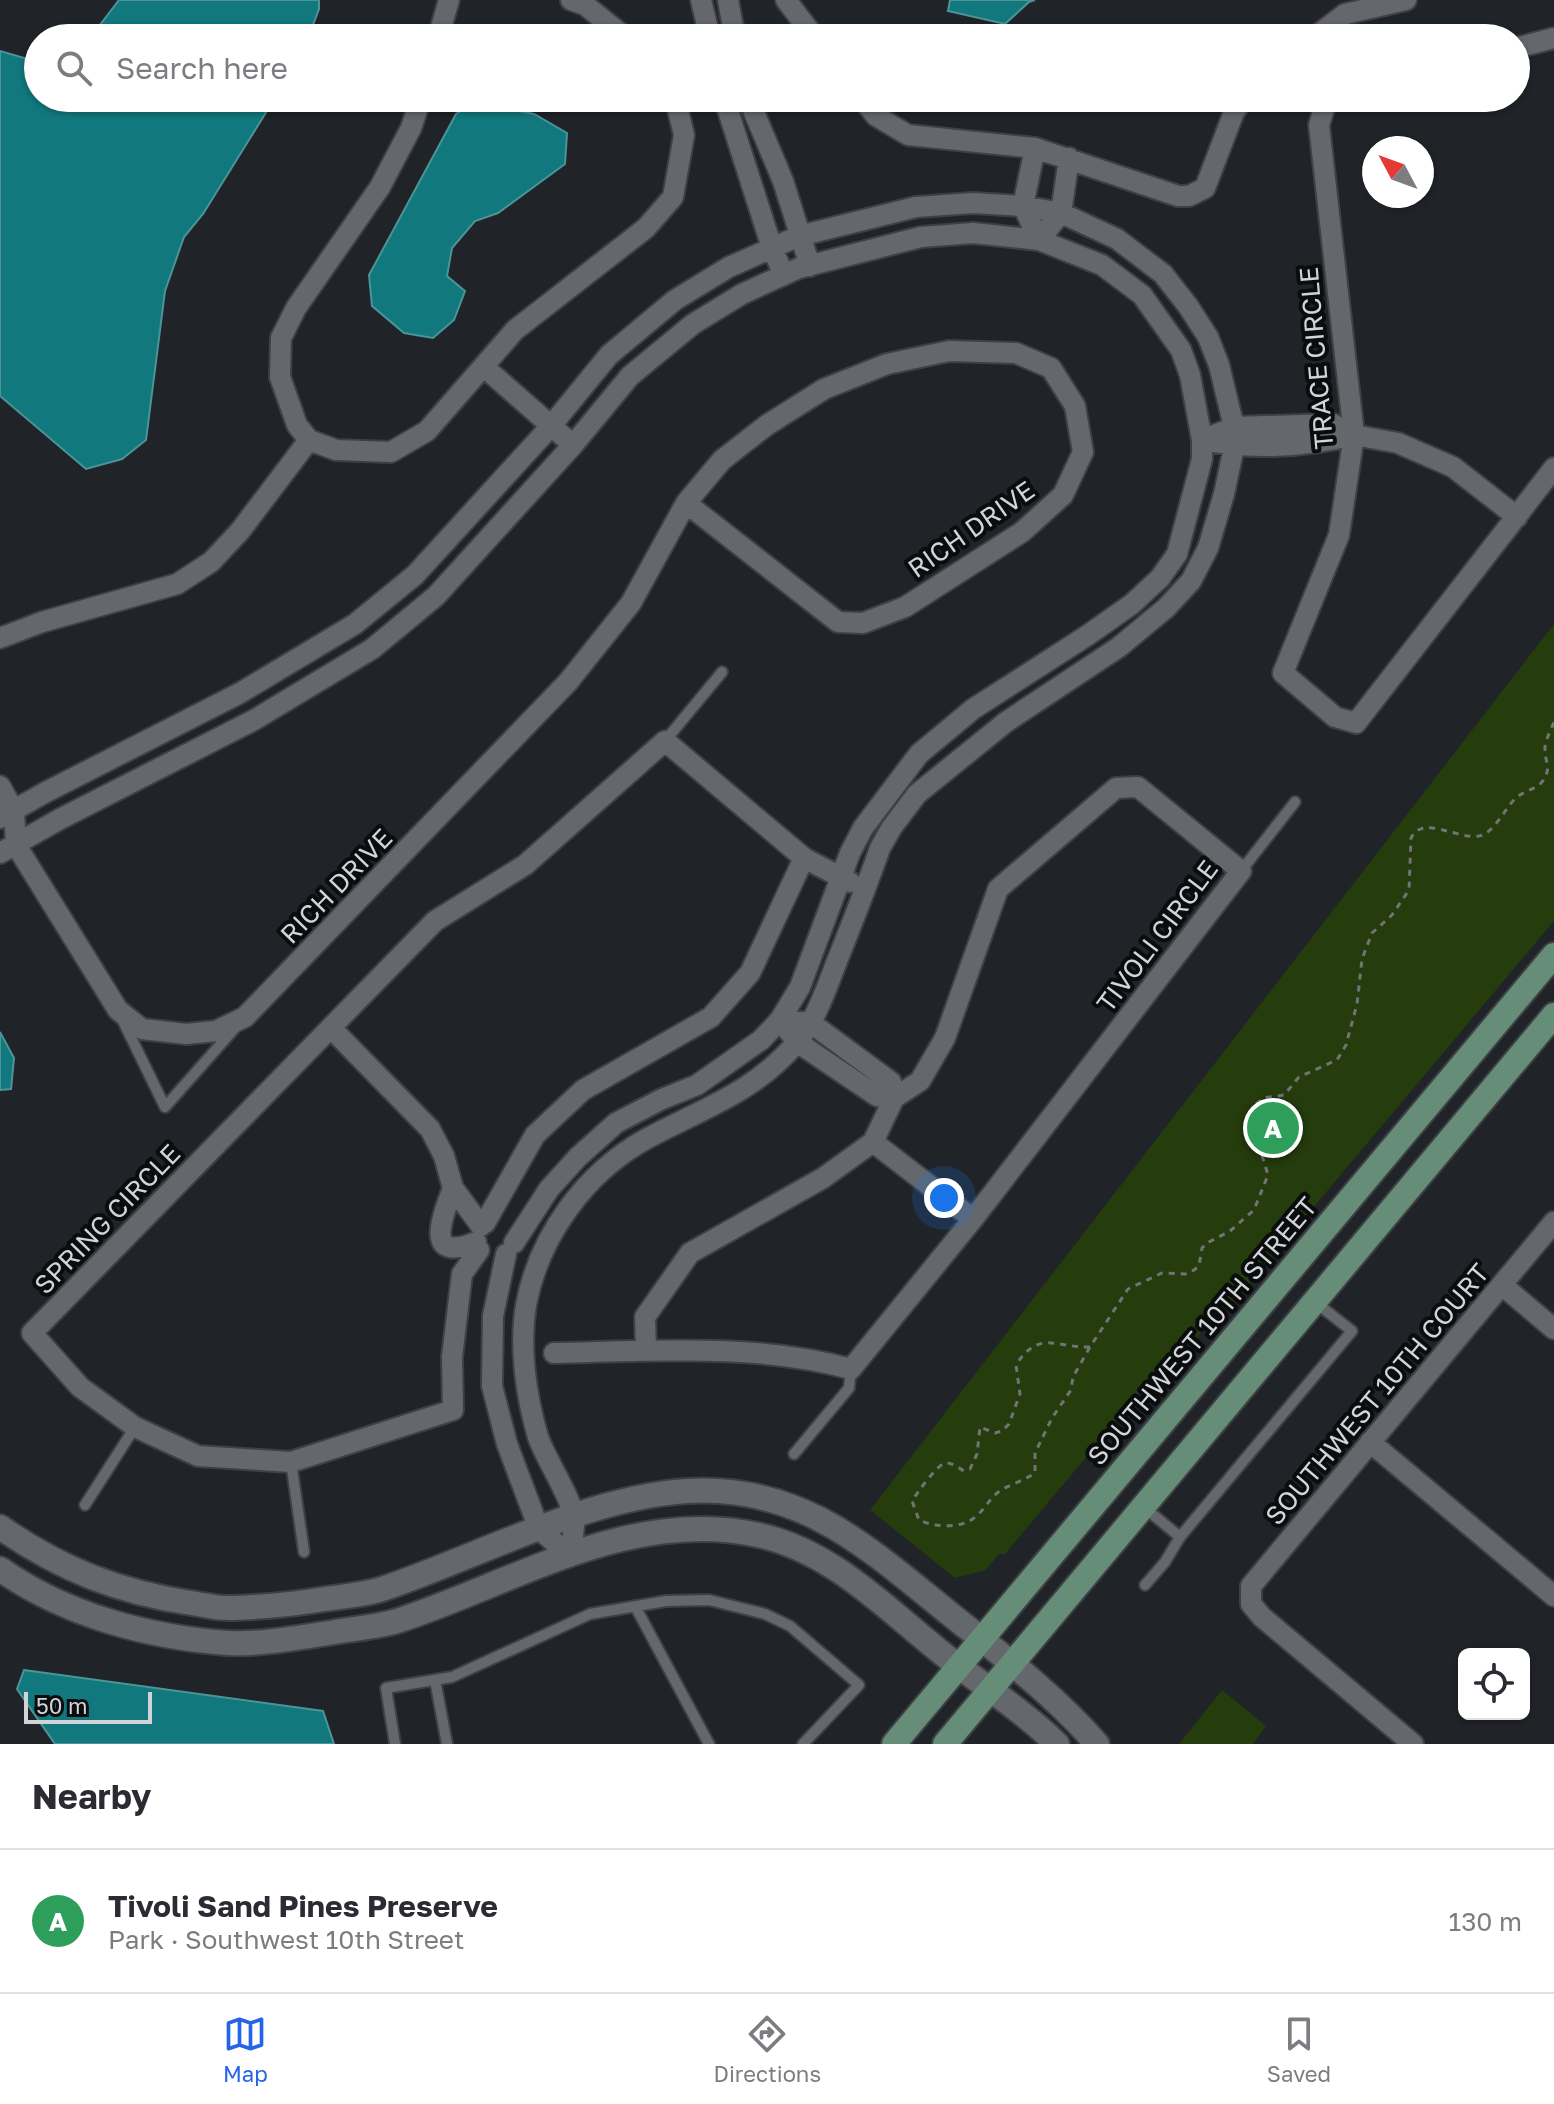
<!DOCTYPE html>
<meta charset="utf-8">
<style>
body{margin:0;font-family:"Golos Text",sans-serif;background:#f7f7f7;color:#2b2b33}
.controls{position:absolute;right:24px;bottom:24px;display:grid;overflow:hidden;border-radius:12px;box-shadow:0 2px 6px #0004}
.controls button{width:72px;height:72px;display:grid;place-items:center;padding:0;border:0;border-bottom:2px solid #e1e1e2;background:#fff;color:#2b2b33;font:40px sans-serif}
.compass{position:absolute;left:1362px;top:136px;width:72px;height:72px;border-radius:50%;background:#fff;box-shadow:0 2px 6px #0004;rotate:311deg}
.scale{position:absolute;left:24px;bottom:20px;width:128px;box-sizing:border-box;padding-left:8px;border:4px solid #d2d4d7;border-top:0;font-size:22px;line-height:28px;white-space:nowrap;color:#d2d4d7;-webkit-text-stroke:6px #0b0c0e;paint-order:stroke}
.you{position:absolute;left:944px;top:1198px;width:28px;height:28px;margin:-20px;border:6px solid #fff;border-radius:50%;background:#1a73e8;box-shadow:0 0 0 12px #1a73e833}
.badge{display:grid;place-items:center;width:52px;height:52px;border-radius:50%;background:#2563eb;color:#fff;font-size:26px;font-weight:700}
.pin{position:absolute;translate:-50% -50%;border:4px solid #fff;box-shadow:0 2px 8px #0006}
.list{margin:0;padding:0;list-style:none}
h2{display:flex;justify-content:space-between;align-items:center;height:104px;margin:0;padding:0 32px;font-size:34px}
h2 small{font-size:26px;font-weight:400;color:#7c7c81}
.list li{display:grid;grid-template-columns:52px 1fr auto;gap:24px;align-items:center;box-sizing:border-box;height:144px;padding:0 32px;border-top:2px solid #e1e1e2}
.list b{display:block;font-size:30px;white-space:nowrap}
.list p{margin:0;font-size:26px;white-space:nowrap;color:#7c7c81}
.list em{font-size:26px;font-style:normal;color:#7c7c81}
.icon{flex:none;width:44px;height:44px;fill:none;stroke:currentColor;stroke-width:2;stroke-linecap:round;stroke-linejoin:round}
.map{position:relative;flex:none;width:1554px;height:1744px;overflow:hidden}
.search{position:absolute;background:#fff;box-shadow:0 2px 6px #0004;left:24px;right:24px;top:24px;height:88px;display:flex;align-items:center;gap:20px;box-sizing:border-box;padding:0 28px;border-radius:44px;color:#7c7c81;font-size:30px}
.sheet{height:248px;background:#fff}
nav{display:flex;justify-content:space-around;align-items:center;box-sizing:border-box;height:112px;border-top:2px solid #e1e1e2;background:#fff;font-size:22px;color:#7c7c81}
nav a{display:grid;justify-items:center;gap:4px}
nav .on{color:#2563eb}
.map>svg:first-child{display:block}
</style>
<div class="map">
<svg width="1554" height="1744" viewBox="0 0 1554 1744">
<rect width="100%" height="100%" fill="#202328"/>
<path fill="#253c0d" d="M 1554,624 L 1554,921 L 1244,1290 L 1140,1393 L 1005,1554 L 999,1554 L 986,1570 L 955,1578 L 870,1510 Z
M 1222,1690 L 1266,1726 L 1253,1744 L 1179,1744 Z"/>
<path fill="#11787d" stroke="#4b9498" stroke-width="2" d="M 119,0 L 319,0 L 319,9 L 308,38 L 90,38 Z
M 950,0 L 1035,0 L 1029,2 L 1005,24 L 948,11 Z
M 0,51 L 38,62 L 38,98 L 275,98 L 203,214 L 184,237 L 165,291 L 146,440 L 122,459 L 86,469 L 0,396 Z
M 476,102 L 534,114 L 567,133 L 565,164 L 498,213 L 475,221 L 452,248 L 447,276 L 465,291 L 454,320 L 433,338 L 404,333 L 372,306 L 369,275 L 456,114 Z
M 0,1032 L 14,1058 L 11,1089 L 0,1090 Z
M 24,1670 L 323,1711 L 334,1744 L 55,1744 L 17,1689 Z"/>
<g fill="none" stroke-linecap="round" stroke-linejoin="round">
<g stroke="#3e4044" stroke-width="14">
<path id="lane" d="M 665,741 L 722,672
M 1241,871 L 1295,802
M 122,1019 L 165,1107 L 235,1028
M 794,1454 L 849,1388 L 851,1369
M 291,1462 L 304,1552
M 85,1505 L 135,1427
M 1145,1508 L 1180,1537 L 1352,1331 L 1315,1302
M 1145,1585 L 1165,1562 L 1180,1537
M 635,1606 L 709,1744
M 435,1680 L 447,1744
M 395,1744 L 386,1688 L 452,1677 L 590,1614 L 666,1601 L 709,1600 L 765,1614 L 790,1626 L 859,1685 L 803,1744"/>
</g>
<g stroke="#3e4044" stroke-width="24">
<path id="street" d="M 571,0 L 585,5 L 626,38
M 701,0 L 710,38
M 728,0 L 735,38
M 786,0 L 815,38
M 438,38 L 449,0
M 1314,38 L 1345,14 L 1406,0
M 1516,48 L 1554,38
M 421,98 L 411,128 L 380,187 L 296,308 L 281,338 L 280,377 L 297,425 L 309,440 L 336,450 L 391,452 L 427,431 L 515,330 L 646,228 L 673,197 L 684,135 L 675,98
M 724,98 L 772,248 L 784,275
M 748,98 L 783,181 L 810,266
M 862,98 L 876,116 L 908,135 L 1035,148 L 1178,196 L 1189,196 L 1205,188 L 1234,112 L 1244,98
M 1332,98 L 1326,102 L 1319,125 L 1354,435 L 1339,535 L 1283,673 L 1335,717 L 1356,723 L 1554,468
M 1035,148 L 1023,206 L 1039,240 L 1061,213 L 1069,158
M 949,351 L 1016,353 L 1051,368 L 1075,406 L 1083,452 L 1063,495 L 1022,532 L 905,607 L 863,623 L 838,622 L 686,503 L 722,460 L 767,425 L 824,389 L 887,364 Z
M 484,367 L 573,445
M 1354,435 C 1305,447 1250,450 1202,440 L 1234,427 L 1333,424 L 1354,435 L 1398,443 L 1453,467 L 1517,517
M 0,638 L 42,622 L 177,584 L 211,562 L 240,531 L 309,440
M 0,786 L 14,811 L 16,845 L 118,1010 L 142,1029 L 186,1034 L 216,1031 L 245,1017 L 568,682 L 631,603 L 686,503
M 0,818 L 46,792 L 240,693 L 355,624 L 415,575 L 551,426 L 609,355 L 675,300 L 729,267 L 799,236 L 916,207 L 973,203 L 1023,206 L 1061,213 L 1117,239 L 1163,274 L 1188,306 L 1208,337 L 1219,365 L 1234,427 L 1234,447 L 1224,494 L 1208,548 L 1191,581 L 1166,608 L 1119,647 L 1006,722 L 917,794 L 892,827 L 880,848 C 867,886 852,923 837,961 C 826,989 817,1018 797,1042 C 754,1093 703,1108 646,1139 C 585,1173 539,1236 526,1305 C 519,1347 526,1396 538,1437 C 545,1458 573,1500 574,1519 C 575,1531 571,1544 570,1556
M 0,853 L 60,819 L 254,720 L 372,649 L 436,596 L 573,445 L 630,376 L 693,324 L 742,294 L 799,268 L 921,237 L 973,233 L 1039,240 L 1102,265 L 1142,295 L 1181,350 L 1190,375 L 1202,440 L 1202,459 L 1177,554 L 1160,578 L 1132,604 L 1088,635 L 973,709 L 919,754 L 863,828 L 850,853 L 800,987 L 780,1020 L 761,1040 L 697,1085 L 662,1099 L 616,1123 L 578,1157 L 549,1189 L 514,1243
M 804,858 L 850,882
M 780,1020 L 811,1023 L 891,1082 L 894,1098 L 877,1096 L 797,1042 Z
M 331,1028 L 430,1129 L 444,1156 L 453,1188 L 481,1226
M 873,1142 L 973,1219
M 453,1188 C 443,1215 422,1264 476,1242
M 479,1250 L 462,1274 L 452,1357 L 453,1410 L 291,1462 L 198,1456 L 135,1427 L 80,1387 L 32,1333 L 435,921 L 525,865 L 665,741 L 804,858 L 750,973 L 711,1017 L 583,1090 L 535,1135 L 485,1223
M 506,1254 L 493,1316 L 492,1386 L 507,1444 L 539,1529 L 570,1556
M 1502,1285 L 1554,1329
M 554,1353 C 650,1351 757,1343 851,1369 L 973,1219 L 1241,871 L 1138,787 L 1116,788 L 998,889 L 945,1038 L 920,1081 L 894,1098 L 873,1142 L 823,1178 L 690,1253 L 645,1317 L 646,1351
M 1370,1442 L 1554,1596
M 1413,1744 L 1262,1617 L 1251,1604 L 1251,1586 L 1554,1222"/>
</g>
<g stroke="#3e4044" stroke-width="28">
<path id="secondary" d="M 0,1527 C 60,1569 118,1592 191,1603 C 205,1605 219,1609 233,1608 C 264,1607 295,1604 325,1599 C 344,1596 366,1595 385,1588 C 479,1556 588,1497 687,1491 C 807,1484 874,1554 960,1622 C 1008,1660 1057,1698 1097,1744
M 0,1569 C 65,1615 148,1637 227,1643 C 260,1645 302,1637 335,1632 C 356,1628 380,1627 400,1620 C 515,1582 632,1507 758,1535 C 834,1551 889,1612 948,1658 C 985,1687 1023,1711 1057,1744"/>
</g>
<g stroke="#3e4044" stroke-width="28">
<path id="primary" d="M 894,1744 L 1554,955
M 945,1744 L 1554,1015"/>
</g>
<path stroke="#717377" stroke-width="3" stroke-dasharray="6 6" stroke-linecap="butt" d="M 1090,1347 C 1056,1348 1039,1329 1016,1365 L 1020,1394 L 1009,1424 L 1002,1431 L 995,1433 L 980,1427 L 977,1454 L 970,1469 L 964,1471 C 959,1468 951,1462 945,1463 C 937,1465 917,1493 912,1501 L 919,1520 C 934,1527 960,1529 974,1518 C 985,1510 989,1498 1001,1490 C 1012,1484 1024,1480 1035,1473 L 1035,1453 L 1052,1418 L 1071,1390 L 1073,1377 L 1090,1347 L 1128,1289 L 1162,1273 L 1187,1274 L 1194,1270 L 1199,1266 L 1202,1248 L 1207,1243 L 1230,1231 L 1254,1210 L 1268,1175 L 1251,1119 L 1256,1104 L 1263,1098 L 1284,1095 L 1299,1077 L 1337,1060 L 1346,1045 L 1357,1004 L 1362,959 L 1372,933 L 1392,915 L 1409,890 L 1411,838 C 1423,814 1457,840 1479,836 C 1495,833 1505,807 1517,797 C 1527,789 1541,789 1546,775 C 1550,767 1545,759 1545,751 C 1544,742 1551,730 1554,722"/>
<use href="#lane" stroke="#64676c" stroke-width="10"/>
<use href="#street" stroke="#64676c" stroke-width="20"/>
<use href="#secondary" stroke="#64676c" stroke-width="24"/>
<use href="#primary" stroke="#658d77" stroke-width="24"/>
</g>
<g text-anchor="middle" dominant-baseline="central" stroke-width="8" stroke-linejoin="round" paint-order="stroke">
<g font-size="26" fill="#d2d4d7" stroke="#0b0c0e">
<text transform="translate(1316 358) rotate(-95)">TRACE CIRCLE</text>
<text transform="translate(971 529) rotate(-35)">RICH DRIVE</text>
<text transform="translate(336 886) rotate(-46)">RICH DRIVE</text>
<text transform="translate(1157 936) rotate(-53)">TIVOLI CIRCLE</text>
<text transform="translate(107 1219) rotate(-46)">SPRING CIRCLE</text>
<text transform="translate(1202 1331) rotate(-50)">SOUTHWEST 10TH STREET</text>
<text transform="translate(1377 1394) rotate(-50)">SOUTHWEST 10TH COURT</text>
</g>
</g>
</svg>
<div class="controls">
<button><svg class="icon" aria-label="locate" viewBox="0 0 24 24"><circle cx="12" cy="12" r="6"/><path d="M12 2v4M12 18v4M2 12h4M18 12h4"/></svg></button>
</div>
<svg class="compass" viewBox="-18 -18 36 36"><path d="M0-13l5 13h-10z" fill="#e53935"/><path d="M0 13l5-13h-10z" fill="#7c7c81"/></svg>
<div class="scale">50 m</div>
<div class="you"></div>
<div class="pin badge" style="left:1273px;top:1128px;background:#2e9e5b">A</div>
<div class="search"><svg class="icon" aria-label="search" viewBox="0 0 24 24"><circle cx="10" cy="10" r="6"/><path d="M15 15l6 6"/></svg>Search here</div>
</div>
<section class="sheet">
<h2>Nearby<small></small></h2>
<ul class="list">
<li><span class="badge" style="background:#2e9e5b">A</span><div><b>Tivoli Sand Pines Preserve</b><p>Park · Southwest 10th Street</p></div><em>130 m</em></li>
</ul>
</section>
<nav>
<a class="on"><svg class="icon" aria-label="map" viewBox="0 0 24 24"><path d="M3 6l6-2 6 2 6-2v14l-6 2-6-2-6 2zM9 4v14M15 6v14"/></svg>Map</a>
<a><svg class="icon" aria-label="directions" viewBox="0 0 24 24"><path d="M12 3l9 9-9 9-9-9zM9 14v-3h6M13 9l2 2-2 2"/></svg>Directions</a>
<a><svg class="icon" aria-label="saved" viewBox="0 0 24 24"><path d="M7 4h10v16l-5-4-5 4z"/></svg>Saved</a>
</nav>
